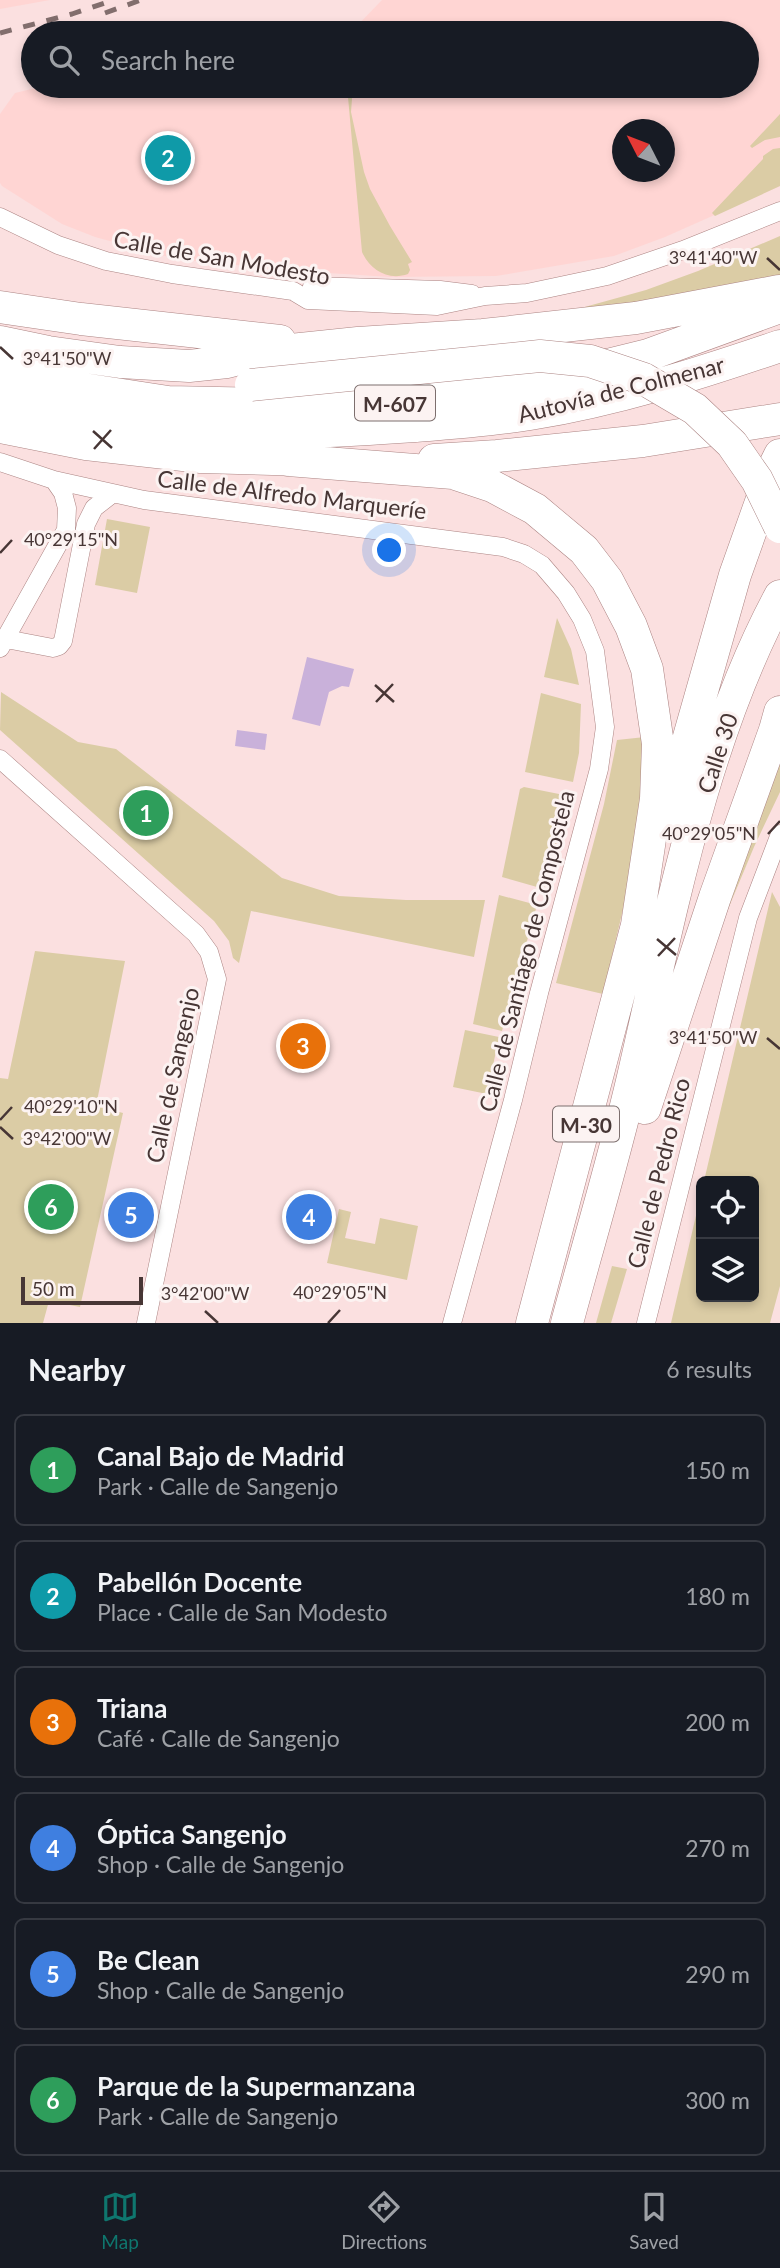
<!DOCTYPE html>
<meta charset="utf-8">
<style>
body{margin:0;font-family:Lato,sans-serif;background:#242831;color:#f1f3f6}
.controls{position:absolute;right:21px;bottom:21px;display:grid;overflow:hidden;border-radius:10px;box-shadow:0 4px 10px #0003}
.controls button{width:63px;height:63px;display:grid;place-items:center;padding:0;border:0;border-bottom:2px solid #363941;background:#171b24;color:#f1f3f6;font:35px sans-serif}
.compass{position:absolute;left:612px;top:119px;width:63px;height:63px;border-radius:50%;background:#171b24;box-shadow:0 4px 10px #0003;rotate:312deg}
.scale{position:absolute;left:21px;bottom:18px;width:122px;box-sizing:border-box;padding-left:7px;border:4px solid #473635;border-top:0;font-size:19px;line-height:24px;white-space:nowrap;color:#473635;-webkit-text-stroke:5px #fcf3f2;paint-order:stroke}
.you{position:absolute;left:390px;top:551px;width:24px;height:24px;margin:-18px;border:5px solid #fff;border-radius:50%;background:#1a73e8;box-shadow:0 0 0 10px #1a73e833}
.badge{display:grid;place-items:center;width:46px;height:46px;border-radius:50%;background:#0f766e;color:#fff;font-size:23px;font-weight:700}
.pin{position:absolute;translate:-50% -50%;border:4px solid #fff;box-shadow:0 2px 7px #0006}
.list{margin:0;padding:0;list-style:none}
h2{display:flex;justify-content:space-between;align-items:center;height:91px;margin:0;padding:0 28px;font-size:30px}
h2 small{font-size:23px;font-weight:400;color:#9ea1a6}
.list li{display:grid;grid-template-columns:46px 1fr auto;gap:21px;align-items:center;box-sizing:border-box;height:112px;margin:0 14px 14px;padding:0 14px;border:2px solid #363941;border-radius:10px}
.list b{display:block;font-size:26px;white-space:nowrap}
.list p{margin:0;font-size:23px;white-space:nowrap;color:#9ea1a6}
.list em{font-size:23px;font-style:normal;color:#9ea1a6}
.icon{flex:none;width:38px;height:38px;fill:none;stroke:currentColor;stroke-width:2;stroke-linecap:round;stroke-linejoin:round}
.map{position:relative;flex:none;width:780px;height:1323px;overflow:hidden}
.search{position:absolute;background:#171b24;box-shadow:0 4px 10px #0003;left:21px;right:21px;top:21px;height:77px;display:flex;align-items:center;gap:18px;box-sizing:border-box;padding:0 24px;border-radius:38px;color:#9ea1a6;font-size:26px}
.sheet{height:847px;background:#171b24}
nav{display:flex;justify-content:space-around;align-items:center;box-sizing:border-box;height:98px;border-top:2px solid #363941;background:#171b24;font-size:19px;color:#9ea1a6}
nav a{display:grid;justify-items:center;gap:4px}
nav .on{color:#0f766e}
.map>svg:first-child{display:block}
</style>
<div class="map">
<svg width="780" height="1323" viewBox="0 0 780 1323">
<rect width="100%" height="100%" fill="#fbe0e0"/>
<path fill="#ffd5d3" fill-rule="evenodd" d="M 0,0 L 50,0 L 0,9 Z
M 382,0 L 780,0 L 780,186 L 665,237 L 614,256 L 496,276 L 390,277 L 297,271 L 176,259 L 95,237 L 62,224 L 2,186 L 0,183 L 0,114 L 15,93 L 44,86 L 747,86 L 747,33 L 350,33 ZM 622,130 L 664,130 L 664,172 L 622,172 Z"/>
<path fill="#dbcca5" d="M 347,86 L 353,86 L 351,112 L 364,172 L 370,189 L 390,226 L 412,262 L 408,264 L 410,270 L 408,274 C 388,281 370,270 362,252 Z
M 780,114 L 780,137 L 765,140 L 752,148 L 750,146 Z
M 780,148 L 780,186 L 715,216 L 712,213 L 763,159 L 763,156 L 773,149 Z
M 780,236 L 780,275 L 711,290 L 580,311 L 581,308 L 646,290 L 698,271 Z
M 107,519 L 150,527 L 137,593 L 95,585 Z
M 557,618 L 571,649 L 579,685 L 544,677 Z
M 1,692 L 78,742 L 116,749 L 282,878 L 339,896 L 406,900 L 485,900 L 474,957 L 251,911 L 239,963 L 233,958 L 229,941 L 214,921 L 0,730 Z
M 541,693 L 581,704 L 579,753 L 573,782 L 525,772 Z
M 645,737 L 638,846 L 603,994 L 556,983 L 604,804 L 617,740 Z
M 780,745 L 780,792 L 754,847 L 721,926 Z
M 524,787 L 569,796 L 544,889 L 502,877 L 520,789 Z
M 772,892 L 780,907 L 780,1286 L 770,1323 L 671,1323 L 701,1194 L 701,1297 L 754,1297 L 754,1181 L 704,1181 Z
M 499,895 L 537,905 L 502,1031 L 473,1024 Z
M 35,951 L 125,961 L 96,1106 L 123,1113 L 80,1307 L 49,1301 L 43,1323 L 0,1323 L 0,1078 L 8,1079 Z
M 465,1030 L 499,1037 L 487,1094 L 453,1087 Z
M 339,1209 L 351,1212 L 345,1238 L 375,1244 L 380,1218 L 418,1226 L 407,1280 L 327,1263 Z
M 612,1266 L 627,1269 L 611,1323 L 596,1323 Z"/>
<path fill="#c9b1da" d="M 307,657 L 354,669 L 349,687 L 342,686 L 329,692 L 320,726 L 292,719 Z
M 237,730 L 267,734 L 265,750 L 235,746 Z"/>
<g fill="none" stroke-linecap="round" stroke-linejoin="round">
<g stroke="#ac8483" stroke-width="19">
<path id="minor" d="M 0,217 L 58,245 L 106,261 L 172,274 L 293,291 L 308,300 L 437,306 L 485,296 L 527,293 L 607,276 L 683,250 L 780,211
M 312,286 L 440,290 L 472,294
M 0,462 L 54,480 L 144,500 L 503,547 L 524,554 L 542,565 L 566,593 L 582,619 L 595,651 L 605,727 L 599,769 L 539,993 L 513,1100 L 452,1323
M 6,639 L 53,648 L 59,646 L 63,641 L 86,524 L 94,508 L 112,494
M 0,648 L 66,530 L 67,508 L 63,493 L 54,480
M 0,759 L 196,934 L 209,952 L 217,979 L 146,1323
M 646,1323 L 748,918 L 780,834"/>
</g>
<g stroke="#ac8483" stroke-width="33">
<path id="motorway" d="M 0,307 L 81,319 L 280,341
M 0,342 L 48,352 L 120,362 L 189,366 L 227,362 L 262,353 L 358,343 L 483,335 L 636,318 L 779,291
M 0,369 L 70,387 L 168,402 L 379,406 L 514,388 L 648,355 L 780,307
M 0,398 C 65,412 131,425 198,430 C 270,435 343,431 415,426 C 453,423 492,420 530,414 C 616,400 698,374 780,346
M 0,427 L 86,444 L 201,457 L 309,460
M 288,460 L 453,473 L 492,486 L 535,509 L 584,550 L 607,580 L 631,626 L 647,669 L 658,744 L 656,799 L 637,925 L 532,1323
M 434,460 L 497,456 L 643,441 L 780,419
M 666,818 L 735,575 L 772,471 L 780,455
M 645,1108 L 715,897 L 775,730 L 780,712
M 567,1323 C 589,1241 614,1159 633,1077 C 670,917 702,741 780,596"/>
</g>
<use href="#minor" stroke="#fff" stroke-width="18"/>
<use href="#motorway" stroke="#fff" stroke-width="32"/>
<path stroke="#826e6d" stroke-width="5" stroke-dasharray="12 12" stroke-linecap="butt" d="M 105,13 L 141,0
M 0,33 L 72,14 L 114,0"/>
<g stroke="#ac8483" stroke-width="33" stroke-linecap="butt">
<path id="motorway-bridge" d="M 251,385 L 540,356 L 590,361 L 644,379 L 695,409 L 732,444 L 757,480 L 780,527"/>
</g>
<use href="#motorway-bridge" stroke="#fff" stroke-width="32"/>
</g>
<path fill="none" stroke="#473635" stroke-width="2.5" d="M 767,258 L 780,270M 0,347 L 13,359M 93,431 L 112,448M 94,449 L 111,430M 0,553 L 12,540M 375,685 L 394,702M 376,702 L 393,684M 768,834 L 780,821M 657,939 L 676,955M 658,956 L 675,938M 767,1038 L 780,1049M 0,1120 L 12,1107M 0,1127 L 13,1139M 205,1311 L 218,1323M 328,1323 L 340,1310"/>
<g text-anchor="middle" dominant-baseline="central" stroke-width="6" stroke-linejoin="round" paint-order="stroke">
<g fill="#fcf3f2" stroke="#7d6f6e" stroke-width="2">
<rect x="355" y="385.5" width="80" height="35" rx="5"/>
<rect x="553" y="1106.5" width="66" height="35" rx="5"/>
</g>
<g font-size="21" font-weight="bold" fill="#473635">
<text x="395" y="403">M-607</text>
<text x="586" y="1124">M-30</text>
</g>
<g font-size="23" fill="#473635" stroke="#fcf3f2">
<text transform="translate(222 257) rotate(10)">Calle de San Modesto</text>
<text transform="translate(621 389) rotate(-14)">Autovía de Colmenar</text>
<text transform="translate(292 494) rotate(7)">Calle de Alfredo Marqueríe</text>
<text transform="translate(717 753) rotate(-72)">Calle 30</text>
<text transform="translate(526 951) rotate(-76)">Calle de Santiago de Compostela</text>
<text transform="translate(172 1075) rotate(-78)">Calle de Sangenjo</text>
<text transform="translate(658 1173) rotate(-76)">Calle de Pedro Rico</text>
</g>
</g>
<g font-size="18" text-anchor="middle" fill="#473635" stroke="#fcf3f2" stroke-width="6" stroke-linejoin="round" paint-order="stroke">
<text x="713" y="264">3°41'40"W</text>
<text x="67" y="365">3°41'50"W</text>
<text x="71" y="546">40°29'15"N</text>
<text x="709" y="840">40°29'05"N</text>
<text x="713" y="1044">3°41'50"W</text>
<text x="71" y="1113">40°29'10"N</text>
<text x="67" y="1145">3°42'00"W</text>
<text x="340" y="1299">40°29'05"N</text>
<text x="205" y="1300">3°42'00"W</text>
</g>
</svg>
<div class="controls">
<button><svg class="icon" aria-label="locate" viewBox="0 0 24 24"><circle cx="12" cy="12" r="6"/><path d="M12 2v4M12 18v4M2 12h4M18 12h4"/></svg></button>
<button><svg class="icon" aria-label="layers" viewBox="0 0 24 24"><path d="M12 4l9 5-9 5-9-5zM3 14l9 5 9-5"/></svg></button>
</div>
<svg class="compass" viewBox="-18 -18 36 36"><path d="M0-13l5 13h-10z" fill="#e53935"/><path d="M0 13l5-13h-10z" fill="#9ea1a6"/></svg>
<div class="scale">50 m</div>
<div class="you"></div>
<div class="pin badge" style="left:146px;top:813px;background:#2e9e5b">1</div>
<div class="pin badge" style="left:168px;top:158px;background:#0f9aa8">2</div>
<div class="pin badge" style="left:303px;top:1046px;background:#e8710a">3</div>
<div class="pin badge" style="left:309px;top:1217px;background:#3f7fe0">4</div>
<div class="pin badge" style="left:131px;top:1215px;background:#3f7fe0">5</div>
<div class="pin badge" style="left:51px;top:1207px;background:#2e9e5b">6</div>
<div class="search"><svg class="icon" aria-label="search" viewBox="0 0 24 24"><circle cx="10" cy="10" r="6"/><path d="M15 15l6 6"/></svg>Search here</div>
</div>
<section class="sheet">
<h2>Nearby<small>6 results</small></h2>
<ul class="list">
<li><span class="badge" style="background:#2e9e5b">1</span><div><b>Canal Bajo de Madrid</b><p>Park · Calle de Sangenjo</p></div><em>150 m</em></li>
<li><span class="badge" style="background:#0f9aa8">2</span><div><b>Pabellón Docente</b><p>Place · Calle de San Modesto</p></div><em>180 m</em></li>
<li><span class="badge" style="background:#e8710a">3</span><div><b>Triana</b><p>Café · Calle de Sangenjo</p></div><em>200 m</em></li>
<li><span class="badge" style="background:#3f7fe0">4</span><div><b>Óptica Sangenjo</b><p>Shop · Calle de Sangenjo</p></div><em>270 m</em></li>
<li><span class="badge" style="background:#3f7fe0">5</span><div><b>Be Clean</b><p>Shop · Calle de Sangenjo</p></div><em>290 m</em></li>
<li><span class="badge" style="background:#2e9e5b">6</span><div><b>Parque de la Supermanzana</b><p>Park · Calle de Sangenjo</p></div><em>300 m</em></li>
</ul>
</section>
<nav>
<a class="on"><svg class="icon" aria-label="map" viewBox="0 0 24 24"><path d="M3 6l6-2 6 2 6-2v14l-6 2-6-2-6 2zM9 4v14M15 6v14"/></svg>Map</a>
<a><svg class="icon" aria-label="directions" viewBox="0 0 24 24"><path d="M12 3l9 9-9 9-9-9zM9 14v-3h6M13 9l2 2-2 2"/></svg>Directions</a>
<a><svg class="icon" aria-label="saved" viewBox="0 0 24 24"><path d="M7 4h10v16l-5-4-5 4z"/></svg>Saved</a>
</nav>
